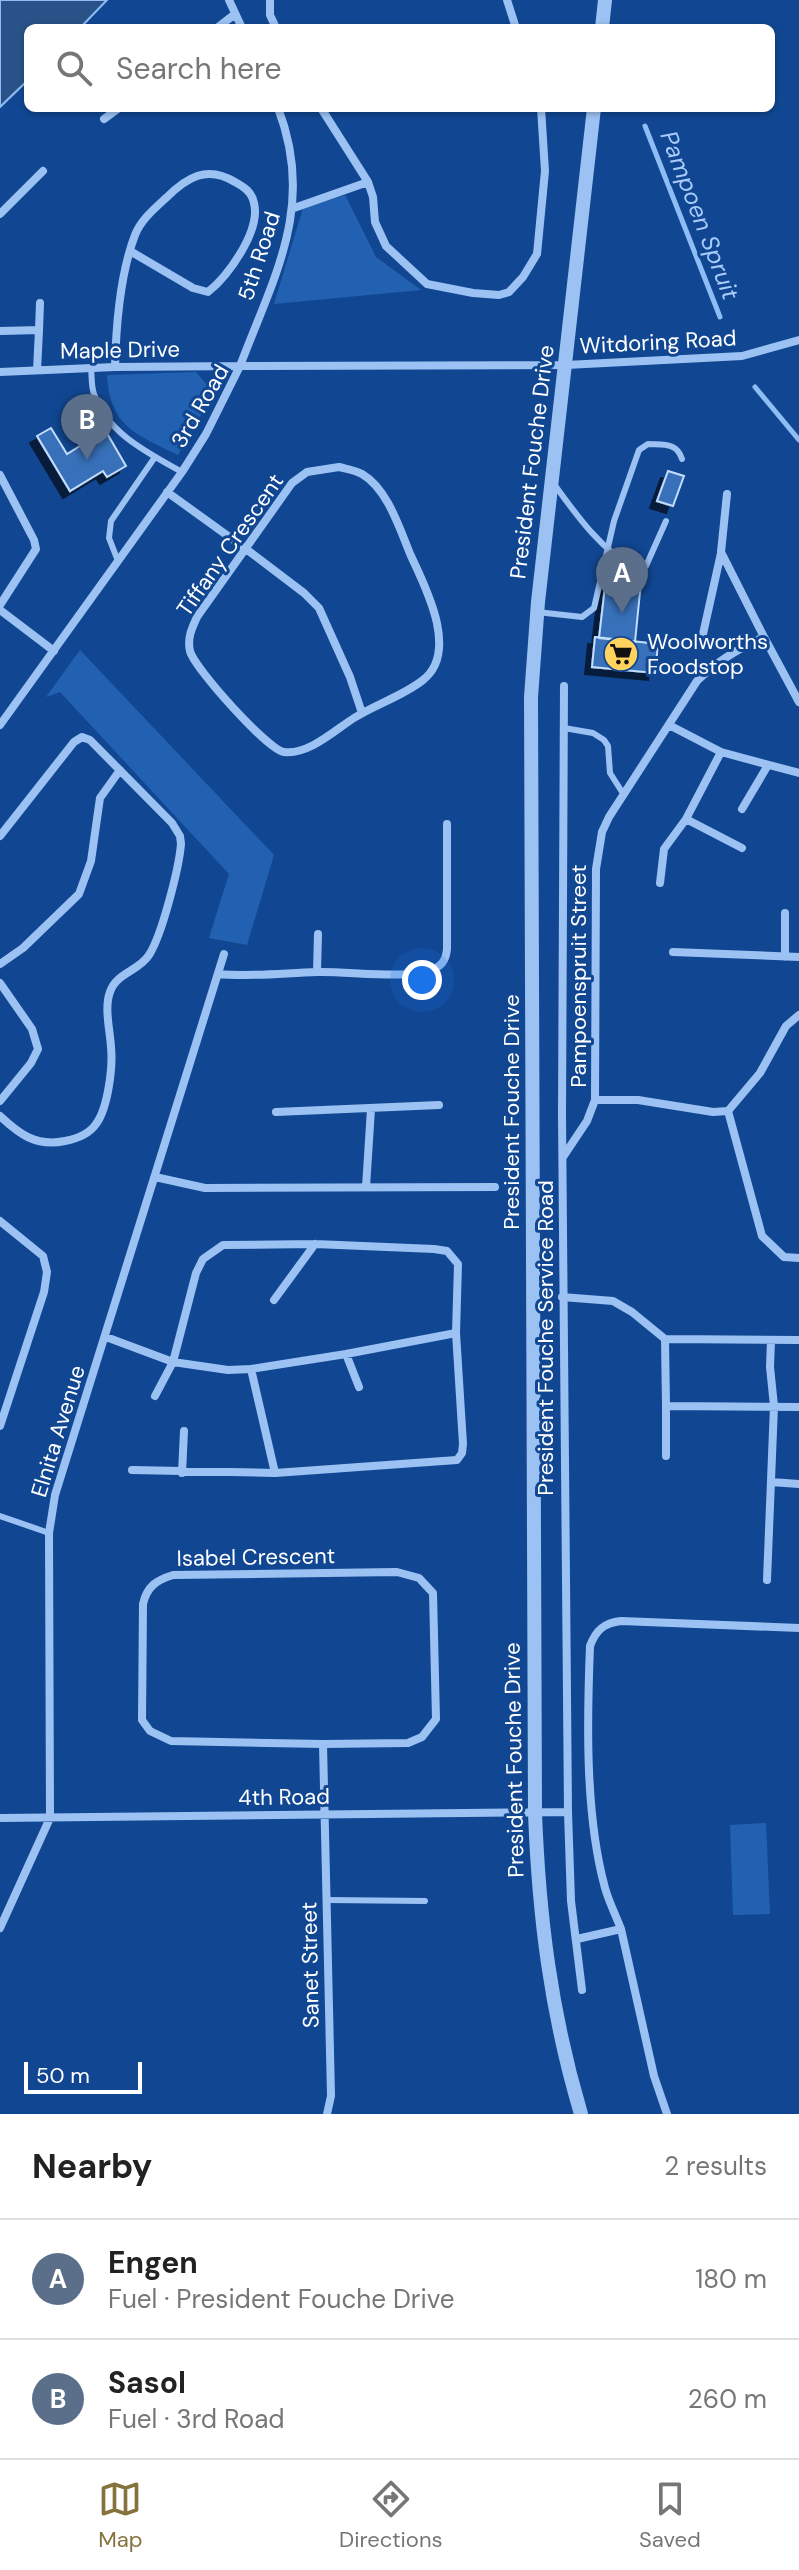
<!DOCTYPE html>
<meta charset="utf-8">
<style>
body{margin:0;font-family:"DM Sans",sans-serif;background:#f2f2f2;color:#222}
.scale{position:absolute;left:24px;bottom:20px;width:118px;box-sizing:border-box;padding-left:8px;border:4px solid #fff;border-top:0;font-size:22px;line-height:28px;white-space:nowrap;color:#fff;-webkit-text-stroke:6px #114792;paint-order:stroke}
.you{position:absolute;left:422px;top:980px;width:28px;height:28px;margin:-20px;border:6px solid #fff;border-radius:50%;background:#1a73e8;box-shadow:0 0 0 12px #1a73e833}
.badge{display:grid;place-items:center;width:52px;height:52px;border-radius:50%;background:#85723d;color:#fff;font-size:26px;font-weight:700}
.pin{position:absolute;translate:-50% -66px;filter:drop-shadow(0 2px 4px #0008)}
.pin::after{content:'';position:absolute;top:42px;width:28px;height:24px;background:inherit;clip-path:polygon(0 0,100% 0,50% 100%)}
.list{margin:0;padding:0;list-style:none}
h2{display:flex;justify-content:space-between;align-items:center;height:104px;margin:0;padding:0 32px;font-size:34px}
h2 small{font-size:26px;font-weight:400;color:#767676}
.list li{display:grid;grid-template-columns:52px 1fr auto;gap:24px;align-items:center;box-sizing:border-box;height:120px;padding:0 32px;border-top:2px solid #e0e0e0}
.list b{display:block;font-size:30px;white-space:nowrap}
.list p{margin:0;font-size:26px;white-space:nowrap;color:#767676}
.list em{font-size:26px;font-style:normal;color:#767676}
.icon{flex:none;width:44px;height:44px;fill:none;stroke:currentColor;stroke-width:2;stroke-linecap:round;stroke-linejoin:round}
.map{position:relative;flex:none;width:799px;height:2114px;overflow:hidden}
.search{position:absolute;background:#fff;box-shadow:0 2px 6px #0004;left:24px;right:24px;top:24px;height:88px;display:flex;align-items:center;gap:20px;box-sizing:border-box;padding:0 28px;border-radius:12px;color:#767676;font-size:30px}
.sheet{height:344px;background:#fff}
nav{display:flex;justify-content:space-around;align-items:center;box-sizing:border-box;height:112px;border-top:2px solid #e0e0e0;background:#fff;font-size:22px;color:#767676}
nav a{display:grid;justify-items:center;gap:4px}
nav .on{color:#85723d}
.map>svg:first-child{display:block}
</style>
<div class="map">
<svg width="799" height="2114" viewBox="0 0 799 2114">
<defs>
<filter id="shadow"><feDropShadow dx="-7" dy="7" stdDeviation="0" flood-color="#0009"/></filter>
</defs>
<rect width="100%" height="100%" fill="#114792"/>
<path fill="#2261b1" d="M 345,195 L 376,257 L 421,290 L 274,304 L 303,208 Z
M 196,372 L 214,393 L 178,455 C 136,434 110,427 107,375 Z
M 80,650 L 274,855 L 247,945 L 209,938 L 229,874 L 60,692 L 46,697 Z
M 766,1823 L 770,1914 L 733,1915 L 730,1825 Z"/>
<path fill="#2a5289" stroke="#8ebdf6" stroke-width="2" d="M 0,0 L 107,0 L 80,28 L 28,28 L 28,80 L 0,107 Z"/>
<g fill="none" stroke-linecap="round" stroke-linejoin="round">
<path stroke="#8ebdf6" stroke-width="5" d="M 645,126 L 720,317
M 755,387 L 799,440"/>
</g>
<path fill="#3971ba" stroke="#c4ddfd" stroke-width="2" filter="url(#shadow)" d="M 101,423 L 126,466 L 107,477 L 103,471 L 70,491 L 37,436 L 51,428 L 67,454 L 91,439 L 86,432 Z
M 668,471 L 684,476 L 673,506 L 657,501 Z
M 606,578 L 641,582 L 635,642 L 599,638 Z
M 595,637 L 658,644 L 655,673 L 592,667 Z"/>
<g fill="none" stroke-linecap="round" stroke-linejoin="round">
<path stroke="#9cc2f3" stroke-width="6" d="M 91,368 C 92,376 91,386 94,394 C 107,433 148,453 182,472
M 554,484 C 577,516 602,551 638,571 L 646,566 L 666,521
M 118,561 L 109,538 L 111,521 L 155,457
M 537,612 L 582,617 L 594,608 L 614,521 L 639,450 L 648,444 C 663,445 677,442 682,459
M 564,728 L 593,733 L 604,740 L 608,746 L 610,773 L 624,795
M 0,1516 L 49,1533
M 327,1900 L 425,1901"/>
<path stroke="#9cc2f3" stroke-width="8" d="M 229,0 L 242,28
M 270,0 L 270,15 L 276,28
M 507,0 L 516,28
M 217,28 L 235,14
M 321,108 L 368,182 L 373,197 L 375,222 L 386,246 L 427,284 L 473,293 L 499,295 L 509,292 L 523,277 L 537,254 L 545,171 L 541,108
M 104,119 L 119,108
M 294,208 L 368,182
M 0,214 L 43,171
M 39,330 L 40,303
M 0,331 L 39,330 L 37,370
M 115,367 C 116,326 120,274 135,235 C 141,220 154,209 166,198 C 187,177 207,165 235,182 C 244,187 252,192 254,203 C 261,231 228,276 208,292 L 193,288 L 130,251
M 0,372 L 115,367 L 240,366 C 274,276 316,206 278,108
M 339,467 C 347,469 355,470 362,474 C 388,489 400,530 411,556 C 426,588 459,652 423,680 C 403,696 376,704 354,718 C 335,730 309,755 284,752 C 268,750 194,668 190,651 C 187,638 192,628 197,617 L 292,483 L 307,472 Z
M 0,475 L 34,540 L 36,549 L 0,605
M 167,492 L 246,549 L 304,593 L 319,608 L 350,677 L 362,713
M 727,494 L 721,552 L 764,637
M 0,610 L 54,651
M 703,634 L 721,553
M 564,686 L 562,1115 L 568,1812 L 571,1901 L 582,1990
M 0,725 L 182,472 L 206,434 L 240,366 L 566,365 L 742,356 L 799,340
M 669,725 L 721,752 L 799,773
M 742,809 L 768,765
M 686,819 L 742,848
M 0,836 L 74,742 L 82,737 L 90,740 L 172,823 L 180,836 L 181,844 C 179,868 162,935 149,955 C 139,971 116,973 110,992 C 104,1008 110,1030 111,1047 C 113,1067 108,1108 96,1124 C 89,1134 76,1139 65,1141 C 36,1147 19,1134 0,1116
M 660,883 L 664,849 L 686,819 L 721,752
M 673,952 L 799,957
M 785,957 L 785,913
M 0,964 L 23,948 L 79,894 L 91,861 L 100,798 L 120,770
M 317,972 L 318,934
M 218,974 C 251,977 284,973 317,972 C 346,971 404,979 429,971 C 441,967 446,961 447,949 L 447,824
M 0,983 L 32,1029 L 38,1049 L 31,1063 L 0,1101
M 595,1100 L 638,1100 L 713,1112 L 728,1111 L 760,1073 L 786,1026 L 799,1015
M 728,1111 L 762,1236 L 784,1257 L 799,1258
M 276,1112 L 439,1105
M 563,1157 L 587,1121 L 595,1100 L 596,869 L 602,832 L 609,817 L 697,681 C 717,661 739,648 764,637 L 799,702
M 155,1177 L 205,1188 L 495,1187
M 366,1187 L 371,1109
M 0,1221 L 43,1256 L 47,1272 L 44,1292 L 0,1426
M 562,1297 L 613,1301 L 632,1312 L 665,1339 L 799,1340
M 274,1300 L 315,1244
M 106,1337 L 173,1362 L 196,1273 L 203,1259 L 223,1245 L 315,1244 L 434,1249 L 447,1251 L 458,1264 L 456,1333 L 463,1444 L 462,1453 L 457,1460 L 275,1473 L 132,1470
M 665,1339 L 666,1406 L 799,1407
M 346,1354 L 359,1387
M 251,1369 L 346,1354 L 456,1333
M 155,1396 L 173,1362 L 228,1370 L 251,1369 L 275,1473
M 666,1406 L 666,1456
M 182,1473 L 184,1431
M 771,1482 L 799,1484
M 397,1572 L 419,1578 L 433,1593 L 436,1719 L 422,1737 L 408,1743 L 323,1744 L 171,1741 L 150,1731 L 142,1720 L 143,1604 C 147,1586 157,1580 173,1575 Z
M 767,1580 L 774,1406 L 770,1367 L 771,1340
M 323,1744 L 331,2096 L 327,2114
M 0,1818 L 568,1812
M 0,1928 L 50,1818 L 49,1533 L 55,1495 L 224,954
M 621,1929 C 616,1916 609,1902 605,1888 C 585,1815 587,1721 590,1646 C 596,1630 604,1623 621,1621 L 799,1628
M 577,1939 L 621,1929 L 654,2076 L 667,2114"/>
<path stroke="#9cc2f3" stroke-width="14" d="M 602,28 L 605,0
M 581,2114 C 551,2013 539,1918 535,1813 L 531,697 L 538,602 L 594,108"/>
</g>
<defs>
<g id="supermarket-disc" transform="scale(1.8)"><circle r="9.5" fill="#ffd35e" stroke="#114792"/><path d="M-6-5.5h2.5l.6 2H6L4.5 2H-2.5L-4.4-4H-6ZM-1.5 3.2a1.3 1.3 0 1 0 .1 0ZM3 3.2a1.3 1.3 0 1 0 .1 0Z" fill="#111"/></g>
</defs>
<g fill-rule="evenodd">
<use href="#supermarket-disc" x="621" y="654"/>
</g>
<g text-anchor="middle" dominant-baseline="central" stroke-width="6" stroke-linejoin="round" paint-order="stroke">
<g font-size="22" fill="#fff" stroke="#114792">
<text transform="translate(259 256) rotate(-72)">5th Road</text>
<text transform="translate(658 342) rotate(-3)">Witdoring Road</text>
<text transform="translate(120 350) rotate(-1)">Maple Drive</text>
<text transform="translate(200 406) rotate(-60)">3rd Road</text>
<text transform="translate(532 462) rotate(-83)">President Fouche Drive</text>
<text transform="translate(230 545) rotate(-55)">Tiffany Crescent</text>
<text transform="translate(578 976) rotate(-90)">Pampoenspruit Street</text>
<text transform="translate(511 1112) rotate(-90)">President Fouche Drive</text>
<text transform="translate(545 1338) rotate(-90)">President Fouche Service Road</text>
<text transform="translate(58 1431) rotate(-73)">Elnita Avenue</text>
<text transform="translate(256 1557) rotate(-1)">Isabel Crescent</text>
<text transform="translate(514 1760) rotate(-91)">President Fouche Drive</text>
<text transform="translate(284 1797) rotate(-1)">4th Road</text>
<text transform="translate(310 1965) rotate(-91)">Sanet Street</text>
</g>
<g font-size="22" fill="#fff" stroke="#114792" text-anchor="start">
<text x="647" y="641">Woolworths<tspan x="647" dy="25">Foodstop</tspan></text>
</g>
<g font-size="24" font-style="italic" fill="#a8ccfa" stroke="#114792">
<text transform="translate(700 215) rotate(69)">Pampoen Spruit</text>
</g>
</g>
</svg>
<div class="scale">50 m</div>
<div class="you"></div>
<div class="pin badge" style="left:622px;top:613px;background:#5c6f8a">A</div>
<div class="pin badge" style="left:87px;top:460px;background:#5c6f8a">B</div>
<div class="search"><svg class="icon" aria-label="search" viewBox="0 0 24 24"><circle cx="10" cy="10" r="6"/><path d="M15 15l6 6"/></svg>Search here</div>
</div>
<section class="sheet">
<h2>Nearby<small>2 results</small></h2>
<ul class="list">
<li><span class="badge" style="background:#5c6f8a">A</span><div><b>Engen</b><p>Fuel · President Fouche Drive</p></div><em>180 m</em></li>
<li><span class="badge" style="background:#5c6f8a">B</span><div><b>Sasol</b><p>Fuel · 3rd Road</p></div><em>260 m</em></li>
</ul>
</section>
<nav>
<a class="on"><svg class="icon" aria-label="map" viewBox="0 0 24 24"><path d="M3 6l6-2 6 2 6-2v14l-6 2-6-2-6 2zM9 4v14M15 6v14"/></svg>Map</a>
<a><svg class="icon" aria-label="directions" viewBox="0 0 24 24"><path d="M12 3l9 9-9 9-9-9zM9 14v-3h6M13 9l2 2-2 2"/></svg>Directions</a>
<a><svg class="icon" aria-label="saved" viewBox="0 0 24 24"><path d="M7 4h10v16l-5-4-5 4z"/></svg>Saved</a>
</nav>
